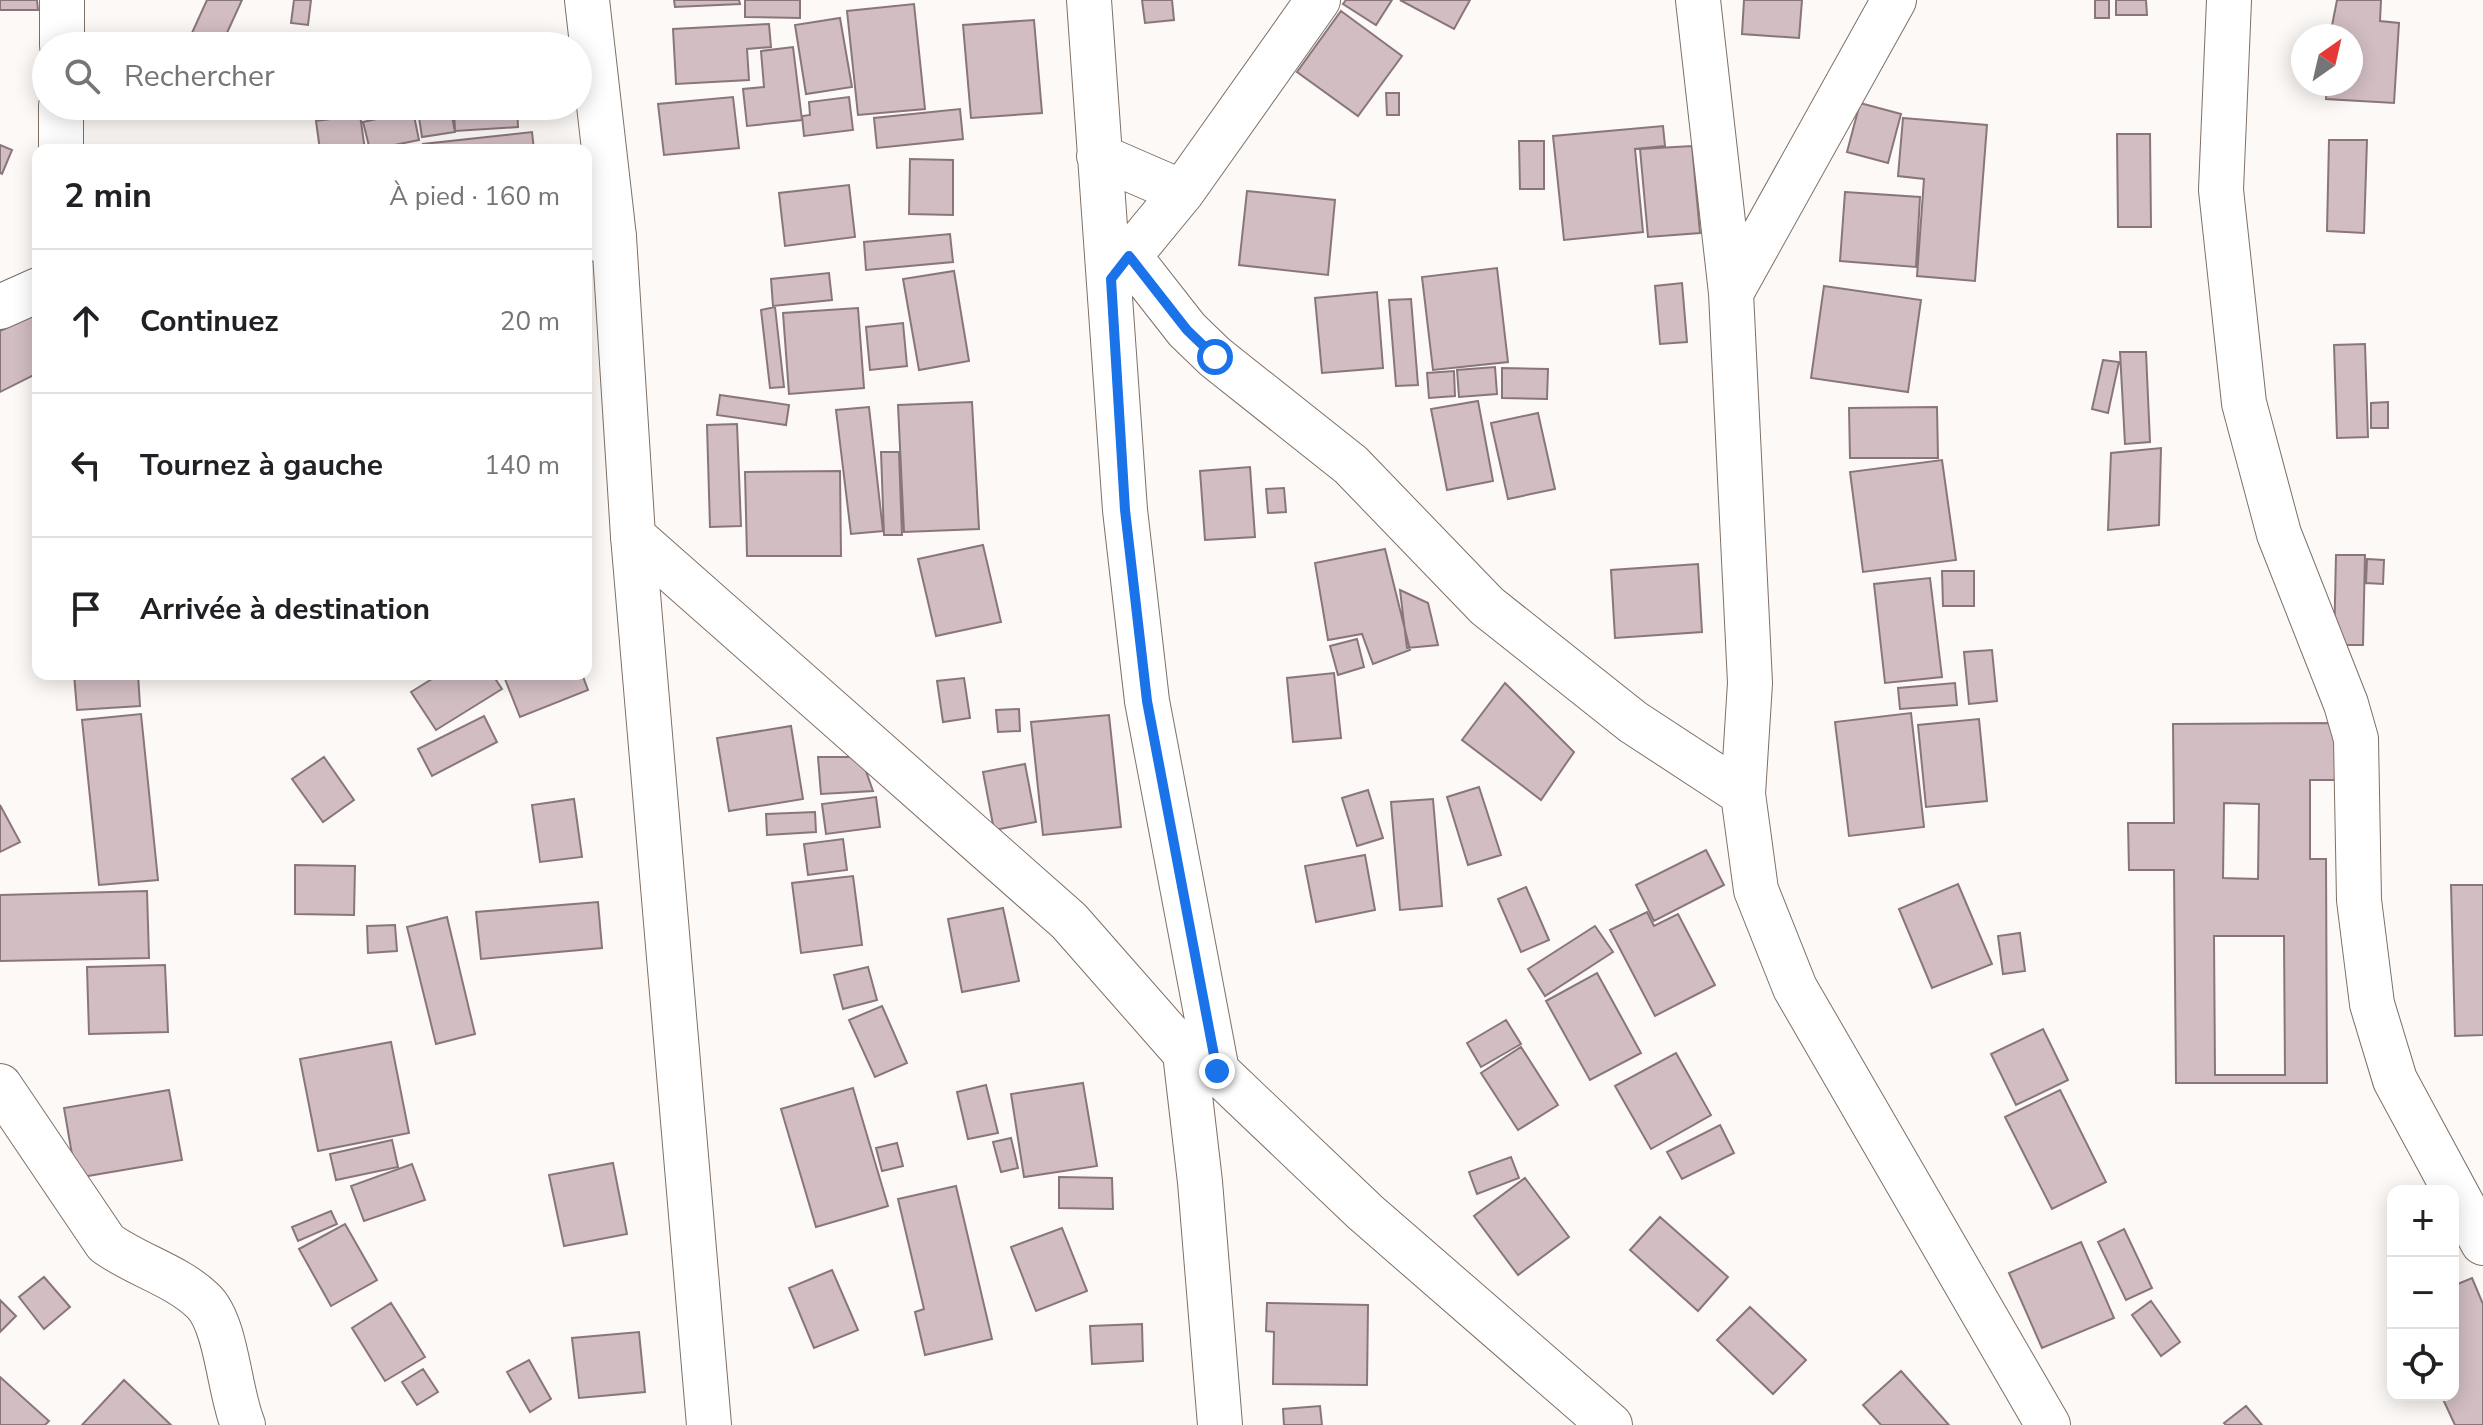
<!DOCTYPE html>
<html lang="fr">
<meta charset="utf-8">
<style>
body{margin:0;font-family:"Nunito Sans",sans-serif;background:#f2f2f2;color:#202124}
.controls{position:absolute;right:24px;bottom:24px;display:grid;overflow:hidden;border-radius:16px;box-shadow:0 4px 20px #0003}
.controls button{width:72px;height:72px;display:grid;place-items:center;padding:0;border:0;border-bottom:2px solid #e0e0e0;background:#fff;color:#202124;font:40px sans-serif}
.compass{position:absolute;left:2291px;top:24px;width:72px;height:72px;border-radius:50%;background:#fff;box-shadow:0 4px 20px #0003;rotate:34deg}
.stop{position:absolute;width:24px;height:24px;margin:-18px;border:6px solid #1a73e8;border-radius:50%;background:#fff}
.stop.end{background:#1a73e8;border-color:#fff;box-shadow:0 2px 8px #0008}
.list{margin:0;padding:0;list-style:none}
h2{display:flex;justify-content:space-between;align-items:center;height:104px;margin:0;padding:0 32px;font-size:34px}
h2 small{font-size:26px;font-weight:400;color:#757577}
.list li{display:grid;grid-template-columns:52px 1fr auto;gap:24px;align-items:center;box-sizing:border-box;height:144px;padding:0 32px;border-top:2px solid #e0e0e0}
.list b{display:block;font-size:30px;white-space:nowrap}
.list em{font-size:26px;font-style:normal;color:#757577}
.icon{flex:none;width:44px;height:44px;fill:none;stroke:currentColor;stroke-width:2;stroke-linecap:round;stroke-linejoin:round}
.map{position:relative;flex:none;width:2483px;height:1425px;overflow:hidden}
.search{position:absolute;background:#fff;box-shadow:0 4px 20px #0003;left:32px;top:32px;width:560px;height:88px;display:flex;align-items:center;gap:20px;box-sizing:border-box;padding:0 28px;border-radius:44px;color:#757577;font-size:30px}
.panel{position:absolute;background:#fff;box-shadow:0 4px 20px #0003;left:32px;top:144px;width:560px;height:536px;border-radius:16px}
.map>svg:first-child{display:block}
</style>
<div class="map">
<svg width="2483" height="1425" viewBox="0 0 2483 1425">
<rect width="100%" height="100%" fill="#fcf9f6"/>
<path fill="#d1bdc2" stroke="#89767b" stroke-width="2" fill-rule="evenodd" d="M 0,0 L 37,0 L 38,10 L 0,10 Z
M 207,0 L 242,0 L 221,46 L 186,46 Z
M 294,0 L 311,0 L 308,25 L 291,23 Z
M 674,0 L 739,0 L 740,4 L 675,7 Z
M 745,0 L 800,0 L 800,18 L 745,17 Z
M 1142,0 L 1172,0 L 1174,20 L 1145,23 Z
M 1346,0 L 1392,0 L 1376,25 L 1343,4 Z
M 1400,0 L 1470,0 L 1454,29 Z
M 1744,0 L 1802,0 L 1799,38 L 1742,34 Z
M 2095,0 L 2109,0 L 2109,18 L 2095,18 Z
M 2116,0 L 2146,0 L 2147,15 L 2116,15 Z
M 2337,0 L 2381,0 L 2380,21 L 2399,23 L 2394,103 L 2326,99 L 2327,84 L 2351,84 L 2351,36 L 2330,36 Z
M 914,4 L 925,109 L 858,115 L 847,11 Z
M 1341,11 L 1402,56 L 1358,116 L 1297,72 Z
M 840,18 L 852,87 L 806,94 L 795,25 Z
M 1034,20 L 1042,113 L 971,118 L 963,25 Z
M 769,24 L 771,47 L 747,49 L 749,80 L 676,84 L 673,29 Z
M 317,36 L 317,46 L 259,46 L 259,38 Z
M 793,47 L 802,120 L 747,126 L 743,89 L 764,87 L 761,51 Z
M 1386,93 L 1399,93 L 1399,115 L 1387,115 Z
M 733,97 L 739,148 L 664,155 L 658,104 Z
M 849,97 L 853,130 L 804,136 L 802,116 L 810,115 L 809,102 Z
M 1860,103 L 1901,114 L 1888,163 L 1847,152 Z
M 450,106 L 455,132 L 422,137 L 418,111 Z
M 517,106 L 518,127 L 455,131 L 454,109 Z
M 960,109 L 963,139 L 877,148 L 874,118 Z
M 413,111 L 419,140 L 370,150 L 363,122 Z
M 360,115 L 365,150 L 320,150 L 316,121 Z
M 1903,118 L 1987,125 L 1975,281 L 1917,276 L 1924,179 L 1898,176 Z
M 1663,126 L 1665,146 L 1635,149 L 1643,232 L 1564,240 L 1553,136 Z
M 532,132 L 534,150 L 424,150 L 423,144 Z
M 2117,134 L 2150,134 L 2151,227 L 2118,227 Z
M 2329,140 L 2367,140 L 2364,233 L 2327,231 Z
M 1519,141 L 1544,141 L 1544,189 L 1520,189 Z
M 0,145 L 12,150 L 2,174 L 0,173 Z
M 1692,146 L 1700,233 L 1648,237 L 1640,149 Z
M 910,159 L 953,160 L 953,215 L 909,214 Z
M 849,185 L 855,237 L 785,246 L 779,193 Z
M 1247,191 L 1335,200 L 1328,275 L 1239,265 Z
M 1845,192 L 1920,197 L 1916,267 L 1840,261 Z
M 950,234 L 953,262 L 866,270 L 864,242 Z
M 1497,268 L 1508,362 L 1433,370 L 1422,277 Z
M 954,271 L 969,361 L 919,370 L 903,279 Z
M 829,273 L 832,300 L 773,306 L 771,279 Z
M 1682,283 L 1687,342 L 1660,344 L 1655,286 Z
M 1824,286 L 1921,300 L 1908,392 L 1811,378 Z
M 1377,292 L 1383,368 L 1322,373 L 1315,298 Z
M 1411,299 L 1418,385 L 1396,386 L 1389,300 Z
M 775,307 L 784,387 L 770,388 L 761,310 Z
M 858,308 L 864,388 L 789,394 L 783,313 Z
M 38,312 L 38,373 L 0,392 L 0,331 Z
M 903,323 L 907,366 L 870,370 L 866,327 Z
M 2365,344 L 2368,437 L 2337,438 L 2334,345 Z
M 2120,352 L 2146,352 L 2150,442 L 2125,444 Z
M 2103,360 L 2119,362 L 2108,413 L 2092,409 Z
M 1495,367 L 1497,394 L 1459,397 L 1457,370 Z
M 1502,368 L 1548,369 L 1547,399 L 1502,398 Z
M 1454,371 L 1455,396 L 1429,398 L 1427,373 Z
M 720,395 L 789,405 L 786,425 L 717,415 Z
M 1478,401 L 1493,481 L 1447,490 L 1431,409 Z
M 972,402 L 979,529 L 904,532 L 898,405 Z
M 2388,402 L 2388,428 L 2371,428 L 2371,403 Z
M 869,407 L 883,531 L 851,534 L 836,410 Z
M 1937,407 L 1938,458 L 1850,458 L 1849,408 Z
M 1538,413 L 1555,489 L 1508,499 L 1491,423 Z
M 737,424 L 741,526 L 710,527 L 707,425 Z
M 2161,448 L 2159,525 L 2108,530 L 2111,453 Z
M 881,452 L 899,452 L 902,535 L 884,535 Z
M 1942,460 L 1956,560 L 1863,572 L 1850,472 Z
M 1250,467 L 1255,537 L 1205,540 L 1200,471 Z
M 840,471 L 841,556 L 747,556 L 745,472 Z
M 1284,488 L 1286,512 L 1268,513 L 1266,489 Z
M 983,545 L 1001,622 L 936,636 L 918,559 Z
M 1385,549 L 1410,650 L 1373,664 L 1362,634 L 1328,640 L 1315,563 Z
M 2336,555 L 2365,555 L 2363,645 L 2334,645 Z
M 2367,559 L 2384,560 L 2383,584 L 2366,583 Z
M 1698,564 L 1702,632 L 1615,638 L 1611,570 Z
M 1942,571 L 1974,571 L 1974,606 L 1943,606 Z
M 1930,578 L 1942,677 L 1885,683 L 1874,584 Z
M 1400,590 L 1428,603 L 1438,645 L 1407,648 Z
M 1357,639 L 1364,667 L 1338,675 L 1330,646 Z
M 1992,650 L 1997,701 L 1969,704 L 1964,652 Z
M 1334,673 L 1341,738 L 1293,742 L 1287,678 Z
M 74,674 L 138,674 L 140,706 L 77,710 Z
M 440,674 L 492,674 L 502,689 L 436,730 L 411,692 Z
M 503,674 L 582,674 L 588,690 L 520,717 Z
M 964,678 L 970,718 L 943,722 L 937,681 Z
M 1505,683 L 1574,752 L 1541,800 L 1462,740 Z
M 1955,683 L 1957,705 L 1900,709 L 1898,688 Z
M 1019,709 L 1020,731 L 998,732 L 996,710 Z
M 1911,713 L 1924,827 L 1849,836 L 1835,722 Z
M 141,714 L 158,880 L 99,885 L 82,720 Z
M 1109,715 L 1121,827 L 1043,835 L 1031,722 Z
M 484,716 L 497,742 L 432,776 L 418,749 Z
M 1979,719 L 1987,801 L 1926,807 L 1918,725 Z
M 2342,723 L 2342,780 L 2310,780 L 2310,859 L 2326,859 L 2327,1083 L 2176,1083 L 2174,870 L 2129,870 L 2128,823 L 2174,823 L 2173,724 ZM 2224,803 L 2259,804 L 2258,879 L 2223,878 ZM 2214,936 L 2284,936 L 2285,1075 L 2215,1075 Z
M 791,726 L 803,799 L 729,811 L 717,738 Z
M 324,757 L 354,800 L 323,822 L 292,779 Z
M 818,757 L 861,757 L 873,791 L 821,794 Z
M 1025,764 L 1036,822 L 994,830 L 983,772 Z
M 1479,787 L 1501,855 L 1468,865 L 1447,797 Z
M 1368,790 L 1383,838 L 1357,846 L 1342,798 Z
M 876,797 L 880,827 L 826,834 L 822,804 Z
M 574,799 L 582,857 L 540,862 L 532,805 Z
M 1433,799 L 1442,906 L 1400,910 L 1391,802 Z
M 0,805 L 20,842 L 0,852 Z
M 815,812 L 816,832 L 767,835 L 766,814 Z
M 843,839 L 847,870 L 808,875 L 804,844 Z
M 1706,850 L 1724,885 L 1654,921 L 1636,885 Z
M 1365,855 L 1375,910 L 1316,922 L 1305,866 Z
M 295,865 L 355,866 L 354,915 L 295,914 Z
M 853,876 L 862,945 L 801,953 L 792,883 Z
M 1958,884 L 1992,964 L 1932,988 L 1899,909 Z
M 2451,885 L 2483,885 L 2483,1035 L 2455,1036 Z
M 1526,887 L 1549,940 L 1521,952 L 1498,899 Z
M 147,891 L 149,958 L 0,961 L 0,895 Z
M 598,902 L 602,948 L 481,959 L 476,912 Z
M 1003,908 L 1019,981 L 962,992 L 948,919 Z
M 1647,912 L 1654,926 L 1678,914 L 1715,985 L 1655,1016 L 1610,930 Z
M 447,917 L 475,1034 L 436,1044 L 407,927 Z
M 395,925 L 397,951 L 368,953 L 367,926 Z
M 1595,926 L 1613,952 L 1545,996 L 1528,969 Z
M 2020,933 L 2025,971 L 2003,974 L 1998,936 Z
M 165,965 L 168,1032 L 89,1034 L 87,967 Z
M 868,967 L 877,1000 L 843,1009 L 834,975 Z
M 1597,973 L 1641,1053 L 1590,1080 L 1546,1001 Z
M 882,1006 L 907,1063 L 875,1077 L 849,1020 Z
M 1506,1020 L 1521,1044 L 1481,1067 L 1467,1043 Z
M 2043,1029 L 2068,1080 L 2016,1105 L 1991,1054 Z
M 391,1042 L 409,1133 L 318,1151 L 300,1059 Z
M 1521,1047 L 1558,1105 L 1518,1130 L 1481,1073 Z
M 1676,1053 L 1711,1115 L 1651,1149 L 1615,1086 Z
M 1083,1083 L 1097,1166 L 1024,1177 L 1011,1094 Z
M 986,1085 L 998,1133 L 968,1139 L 957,1092 Z
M 853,1088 L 888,1206 L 816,1227 L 781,1109 Z
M 169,1090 L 182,1160 L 76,1178 L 64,1108 Z
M 2060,1090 L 2106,1182 L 2052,1209 L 2005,1117 Z
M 1720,1125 L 1734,1153 L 1682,1179 L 1667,1152 Z
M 1011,1138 L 1018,1168 L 1001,1172 L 993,1142 Z
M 392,1140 L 398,1167 L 336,1180 L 330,1154 Z
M 897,1143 L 903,1166 L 882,1171 L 876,1148 Z
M 1511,1157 L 1519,1178 L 1477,1194 L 1469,1172 Z
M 613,1163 L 627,1234 L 564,1246 L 549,1175 Z
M 412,1164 L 425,1200 L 364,1221 L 351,1186 Z
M 1059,1177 L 1112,1178 L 1113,1209 L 1059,1208 Z
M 1525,1178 L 1569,1237 L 1518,1275 L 1474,1216 Z
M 956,1186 L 992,1339 L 925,1355 L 915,1312 L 924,1309 L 898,1199 Z
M 331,1211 L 337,1224 L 298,1241 L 292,1227 Z
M 1660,1217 L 1728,1277 L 1698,1311 L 1630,1250 Z
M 345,1224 L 377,1280 L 331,1306 L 299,1249 Z
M 1062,1228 L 1087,1291 L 1036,1311 L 1011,1247 Z
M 2124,1229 L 2152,1288 L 2126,1300 L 2098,1242 Z
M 2081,1242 L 2114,1318 L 2042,1348 L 2009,1273 Z
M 832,1270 L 858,1330 L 814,1348 L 789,1288 Z
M 44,1277 L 70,1307 L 44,1329 L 19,1297 Z
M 2472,1278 L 2483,1304 L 2483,1425 L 2455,1425 L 2441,1395 L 2453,1395 L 2453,1286 Z
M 0,1300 L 16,1316 L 0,1332 Z
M 2151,1301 L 2180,1342 L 2161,1356 L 2132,1315 Z
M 391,1303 L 425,1357 L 385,1381 L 352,1328 Z
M 1267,1303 L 1368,1305 L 1367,1385 L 1273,1384 L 1274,1332 L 1266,1331 Z
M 1750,1307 L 1806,1360 L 1773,1394 L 1717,1340 Z
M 1142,1324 L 1143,1361 L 1092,1364 L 1090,1326 Z
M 639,1332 L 645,1392 L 579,1398 L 572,1338 Z
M 529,1360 L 551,1399 L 530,1412 L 507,1372 Z
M 423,1369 L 438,1392 L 417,1405 L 402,1382 Z
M 1901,1371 L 1949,1425 L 1881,1425 L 1863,1405 Z
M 0,1377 L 49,1421 L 45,1425 L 0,1425 Z
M 124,1380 L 171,1425 L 82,1425 Z
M 1320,1406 L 1322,1425 L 1284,1425 L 1283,1409 Z
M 2246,1406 L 2262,1425 L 2226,1425 L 2224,1423 Z"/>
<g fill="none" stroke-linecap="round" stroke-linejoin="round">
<g stroke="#7f7065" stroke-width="46">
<path id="minor" d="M 1089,0 L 1125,510 L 1147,701 L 1217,1071
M 1698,0 L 1731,293 L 1750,683 L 1743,794 L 1756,890 L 1795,988 L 2048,1425
M 2229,0 L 2221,190 L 2244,403 L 2279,534 L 2346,704 L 2356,739 L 2359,900 L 2372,1004 L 2395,1080 L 2483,1243
M 62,46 L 62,0
M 61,150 L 61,106
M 1099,156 L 1182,192
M 586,239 L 614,237
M 1129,256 L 1187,330 L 1215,357 L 1351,465 L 1487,606 L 1633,722 L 1743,794
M 1112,277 L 1182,192 L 1318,0
M 1731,293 L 1894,0
M 0,307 L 38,290
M 633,536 L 1069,921 L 1185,1053 L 1217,1071 L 1365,1212 L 1610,1425
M 1185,1053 L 1200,1182 L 1220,1425
M 0,1086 L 106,1243 C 136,1265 176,1275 203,1301 C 227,1324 229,1392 243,1425"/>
</g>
<g stroke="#7f7065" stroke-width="46">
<path id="major" d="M 587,0 L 614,237 L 633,536 L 709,1425"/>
</g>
<use href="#minor" stroke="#fff" stroke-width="44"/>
<use href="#major" stroke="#fff" stroke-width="44"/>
</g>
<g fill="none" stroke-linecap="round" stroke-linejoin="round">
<path stroke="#1a73e8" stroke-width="10" d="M 1215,357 L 1187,330 L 1129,256 L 1111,279 L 1125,510 L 1147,701 L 1217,1071"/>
</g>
</svg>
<div class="controls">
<button>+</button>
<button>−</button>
<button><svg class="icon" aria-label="locate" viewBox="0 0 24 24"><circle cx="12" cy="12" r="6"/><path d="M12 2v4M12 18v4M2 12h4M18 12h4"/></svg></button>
</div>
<svg class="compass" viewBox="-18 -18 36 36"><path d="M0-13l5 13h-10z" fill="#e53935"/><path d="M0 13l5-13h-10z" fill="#757577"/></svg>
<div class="stop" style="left:1215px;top:357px"></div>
<div class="stop end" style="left:1217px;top:1071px"></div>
<div class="search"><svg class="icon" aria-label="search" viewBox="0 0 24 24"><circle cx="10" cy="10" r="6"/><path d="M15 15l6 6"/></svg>Rechercher</div>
<section class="panel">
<h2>2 min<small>À pied · 160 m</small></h2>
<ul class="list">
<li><svg class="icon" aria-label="ahead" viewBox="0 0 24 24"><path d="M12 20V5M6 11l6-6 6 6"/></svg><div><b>Continuez</b></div><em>20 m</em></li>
<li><svg class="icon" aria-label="left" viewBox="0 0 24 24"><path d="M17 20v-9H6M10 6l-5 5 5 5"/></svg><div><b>Tournez à gauche</b></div><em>140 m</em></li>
<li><svg class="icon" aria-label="arrive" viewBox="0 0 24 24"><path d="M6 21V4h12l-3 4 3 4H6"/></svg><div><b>Arrivée à destination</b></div></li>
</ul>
</section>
</div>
